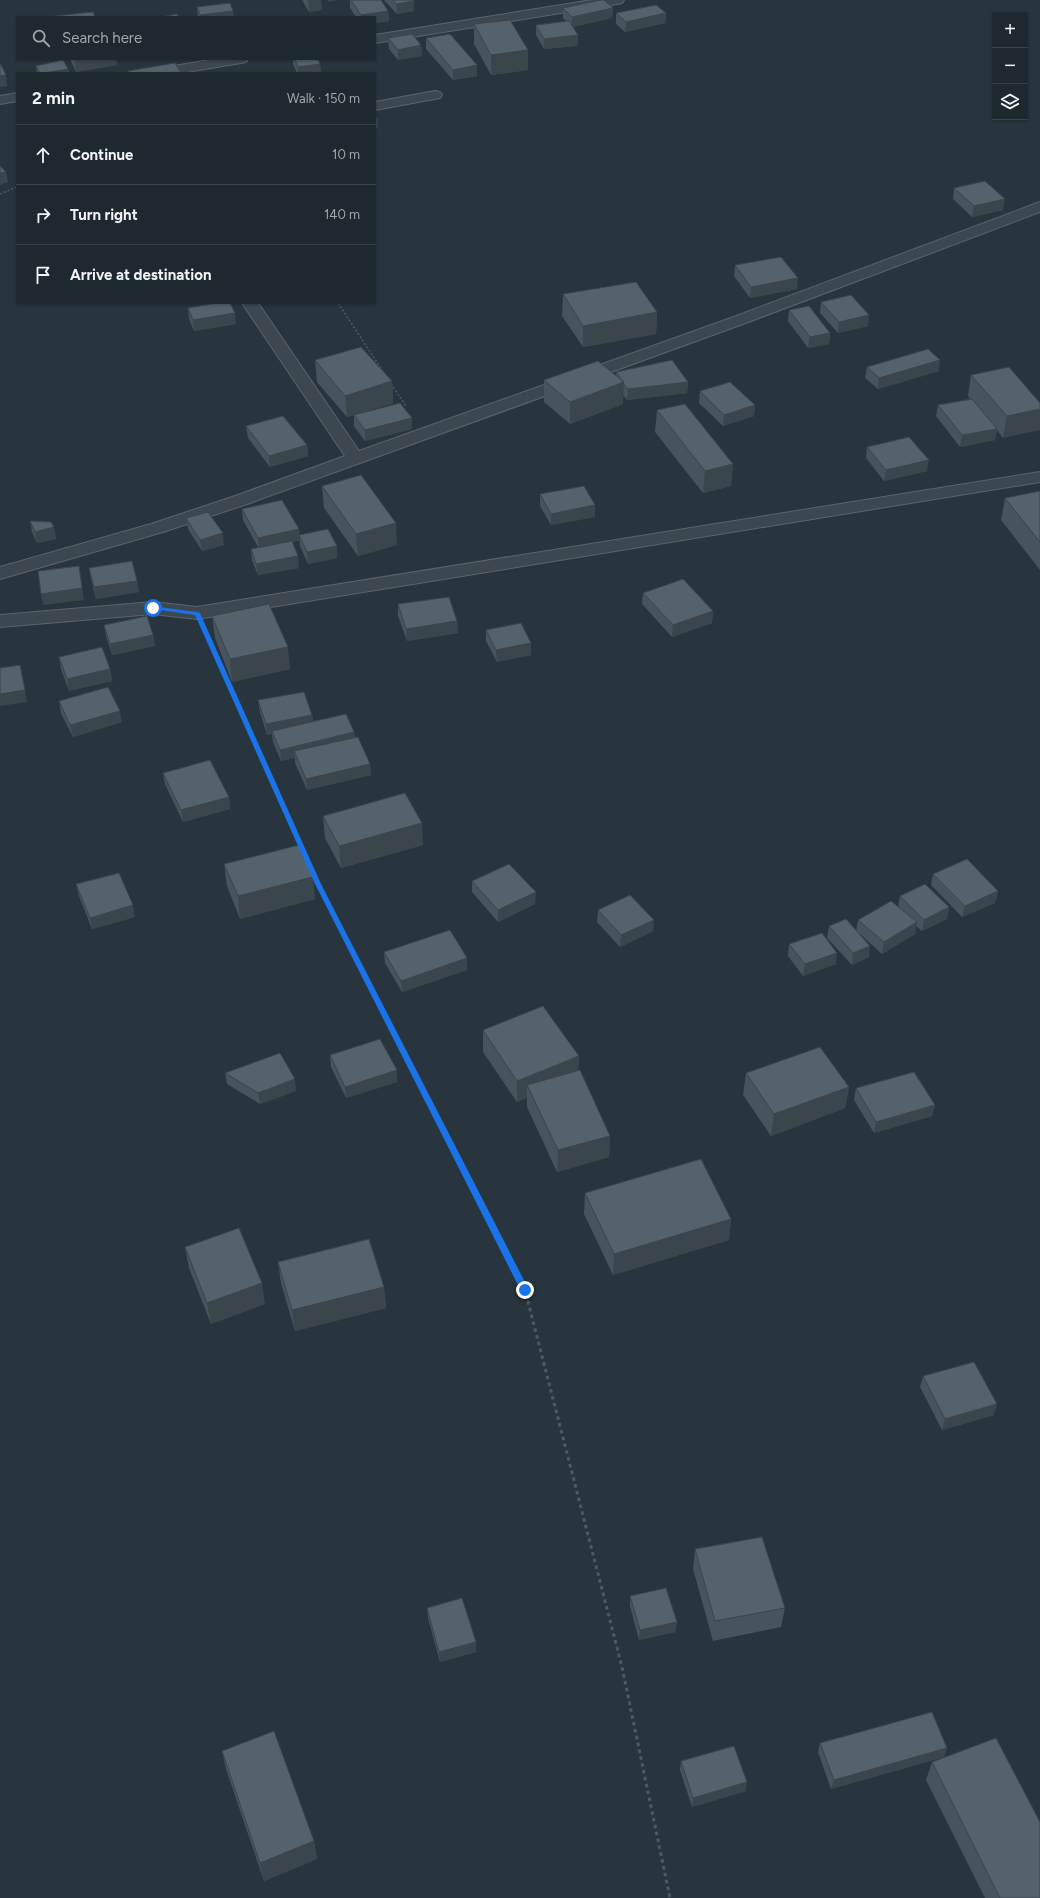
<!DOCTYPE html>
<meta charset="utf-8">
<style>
body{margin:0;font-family:Figtree,sans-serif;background:#2b343b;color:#f1f3f6}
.controls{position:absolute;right:12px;top:12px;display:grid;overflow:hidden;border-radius:0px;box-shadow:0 1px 3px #0004}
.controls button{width:36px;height:36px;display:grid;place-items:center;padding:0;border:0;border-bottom:1px solid #3c444b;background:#1e282f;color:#f1f3f6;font:20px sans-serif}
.stop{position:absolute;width:12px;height:12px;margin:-9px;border:3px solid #1a73e8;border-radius:50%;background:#fff}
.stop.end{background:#1a73e8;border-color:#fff;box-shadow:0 1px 4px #0008}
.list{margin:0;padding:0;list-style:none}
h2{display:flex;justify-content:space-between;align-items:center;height:52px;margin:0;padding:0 16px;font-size:17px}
h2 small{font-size:13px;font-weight:400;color:#a1a6aa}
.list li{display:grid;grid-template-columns:26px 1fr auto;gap:12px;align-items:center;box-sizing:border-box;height:60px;padding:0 16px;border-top:1px solid #3c444b}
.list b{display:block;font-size:15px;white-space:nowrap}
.list em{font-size:13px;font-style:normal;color:#a1a6aa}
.icon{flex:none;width:22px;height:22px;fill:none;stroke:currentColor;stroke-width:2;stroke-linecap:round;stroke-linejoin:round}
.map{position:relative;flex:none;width:1040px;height:1898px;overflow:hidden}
.search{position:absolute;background:#1e282f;box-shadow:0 1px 3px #0004;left:16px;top:16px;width:360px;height:44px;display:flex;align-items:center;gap:10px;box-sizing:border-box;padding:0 14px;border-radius:0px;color:#a1a6aa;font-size:15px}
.panel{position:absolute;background:#1e282f;box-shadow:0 1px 3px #0004;left:16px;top:72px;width:360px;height:232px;border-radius:0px}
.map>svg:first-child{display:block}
</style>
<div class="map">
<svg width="1040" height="1898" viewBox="0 0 1040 1898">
<rect width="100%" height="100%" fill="#28353f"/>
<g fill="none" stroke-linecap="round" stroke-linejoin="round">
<g stroke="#5a646c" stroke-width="2">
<path id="minor" d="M 592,0 L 624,0 L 622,3 L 617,4 L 375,43 L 375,35 Z
M 216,59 L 248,59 L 246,62 L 241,63 L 181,73 L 149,73 L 151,70 L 156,69 Z
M 435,91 L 440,92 L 442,95 L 440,98 L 375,110 L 375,102 Z
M 17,93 L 17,101 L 0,104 L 0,96 Z
M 1040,202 L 1040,212 L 743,324 L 250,503 L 163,532 L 0,579 L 0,567 L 151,524 L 238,495 L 345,456 L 242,303 L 258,303 L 359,451 L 731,318 Z
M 1040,472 L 1040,482 L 197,619 L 153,614 L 0,627 L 0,615 L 153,602 L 197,607 Z"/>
</g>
<path stroke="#4a5e5e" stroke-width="1.5" stroke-dasharray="2 2" stroke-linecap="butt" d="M 0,194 L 17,187
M 338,303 L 384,373
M 391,384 L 406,406"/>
<path stroke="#4a5e5e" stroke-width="2.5" stroke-dasharray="3 3" stroke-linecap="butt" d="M 210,642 L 318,884 L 420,1083"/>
<path stroke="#4a5e5e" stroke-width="3" stroke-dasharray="3.5 3.5" stroke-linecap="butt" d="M 419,1082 L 525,1290 L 622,1667 L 670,1898"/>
<use href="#minor" fill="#3c474f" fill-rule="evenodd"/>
</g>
<path fill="#47545d" d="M 302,0 L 321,0 L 322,10 L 309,12 Z
M 350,0 L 381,0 L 388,11 L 389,21 L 375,23 L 375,17 L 356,17 L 350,8 Z
M 384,0 L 413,0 L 414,1 L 414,11 L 397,14 Z
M 197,7 L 234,17 L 198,17 Z
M 563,8 L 613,8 L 612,18 L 573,27 L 578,35 L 577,46 L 544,49 L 536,35 L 536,25 L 566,21 L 563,18 Z
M 616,13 L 666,13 L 665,23 L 625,32 L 616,24 Z
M 474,24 L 528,70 L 491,75 L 474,44 Z
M 388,38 L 421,45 L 422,56 L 398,60 L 389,49 Z
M 426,38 L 477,76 L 453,80 L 426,49 Z
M 70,59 L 116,59 L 117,65 L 76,72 Z
M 293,59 L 318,59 L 320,64 L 321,73 L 297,73 L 293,64 Z
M 36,66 L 68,69 L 69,73 L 37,73 Z
M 954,188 L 1003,210 L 972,217 L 953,199 Z
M 735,265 L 797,289 L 750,298 L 734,276 Z
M 563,294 L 657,312 L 656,334 L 583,347 L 562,316 Z
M 821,302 L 868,326 L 838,333 L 820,313 Z
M 188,308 L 236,324 L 194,331 L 189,319 Z
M 789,310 L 830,333 L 829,344 L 808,348 L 788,321 Z
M 315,360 L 392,381 L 393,403 L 366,411 L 412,429 L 365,441 L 354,426 L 354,415 L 347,417 L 317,382 Z
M 867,367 L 939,371 L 878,389 L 865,378 Z
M 616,372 L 688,382 L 687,393 L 627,400 L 623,395 L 623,404 L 570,424 L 544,402 L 544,380 L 616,376 Z
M 971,375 L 1040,403 L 1003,438 L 997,430 L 995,440 L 960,447 L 936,416 L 938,405 L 970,399 L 968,396 Z
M 700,391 L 755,405 L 754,416 L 723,426 L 699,403 Z
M 657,410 L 733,464 L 731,486 L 703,493 L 655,432 Z
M 246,426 L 307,445 L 308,456 L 270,467 L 248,438 Z
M 867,447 L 927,471 L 884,481 L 866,458 Z
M 322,486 L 397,545 L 358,556 L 324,508 Z
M 1040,491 L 1040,570 L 1001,520 L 1005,498 Z
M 540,494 L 595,517 L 551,525 L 540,506 Z
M 242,509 L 300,540 L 292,542 L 299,568 L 258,575 L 252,560 L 251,549 L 258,547 L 243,520 Z
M 186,518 L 224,545 L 202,551 L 188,529 Z
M 30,521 L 54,527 L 56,539 L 37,543 L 32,532 Z
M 299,535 L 337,558 L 308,564 L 300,546 Z
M 89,568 L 137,581 L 139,592 L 96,599 L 91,579 Z
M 643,593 L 713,611 L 712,623 L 672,637 L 642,604 Z
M 398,604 L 457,621 L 458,633 L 407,641 L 398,616 Z
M 212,616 L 290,669 L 232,682 L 215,638 Z
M 104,625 L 153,635 L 155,646 L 112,655 L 106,636 Z
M 486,630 L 531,655 L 497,662 L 486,641 Z
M 59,657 L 110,669 L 112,681 L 69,691 L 61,669 Z
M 258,700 L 312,715 L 313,721 L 354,732 L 355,738 L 370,764 L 371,775 L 307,790 L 295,763 L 295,758 L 281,761 L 273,742 L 272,734 L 267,735 L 260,712 Z
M 59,701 L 122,722 L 73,737 L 61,713 Z
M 163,773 L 229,797 L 230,809 L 183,822 L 165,784 Z
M 323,816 L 423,845 L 341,868 L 325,838 Z
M 224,864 L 315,899 L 240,919 L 227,886 Z
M 933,874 L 998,891 L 995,903 L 962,917 L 931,885 Z
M 472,881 L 535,904 L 498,922 L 472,892 Z
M 76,884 L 135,917 L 92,929 L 79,896 Z
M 900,896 L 949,907 L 947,919 L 922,931 L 916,926 L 915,934 L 882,954 L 860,934 L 869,957 L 852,965 L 827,938 L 829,926 L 856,931 L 858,920 L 898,907 Z
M 598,910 L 653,931 L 620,947 L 597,922 Z
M 789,944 L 836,964 L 803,976 L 788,956 Z
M 384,952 L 467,970 L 402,992 L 385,963 Z
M 483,1030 L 579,1056 L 578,1071 L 610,1136 L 609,1157 L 557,1172 L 527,1107 L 527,1098 L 517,1102 L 483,1052 Z
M 330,1055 L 397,1082 L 346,1098 L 331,1067 Z
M 225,1073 L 296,1091 L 260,1104 L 227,1084 Z
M 746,1073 L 849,1087 L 845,1108 L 771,1136 L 743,1095 Z
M 856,1088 L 935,1105 L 932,1116 L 874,1133 L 854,1100 Z
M 585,1193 L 731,1219 L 729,1240 L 613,1275 L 584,1214 Z
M 185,1247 L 265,1304 L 211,1324 L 189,1268 Z
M 278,1262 L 384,1287 L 386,1308 L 295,1331 L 281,1283 Z
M 923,1376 L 994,1415 L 942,1430 L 920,1387 Z
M 695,1549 L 785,1608 L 781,1627 L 713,1641 L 693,1569 Z
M 630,1596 L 677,1622 L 675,1632 L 639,1640 L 630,1606 Z
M 427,1608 L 476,1652 L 440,1662 L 428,1618 Z
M 820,1743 L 947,1748 L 944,1757 L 831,1789 L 818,1752 Z
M 222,1751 L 314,1841 L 317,1859 L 264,1881 L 226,1769 Z
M 681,1761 L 746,1791 L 692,1807 L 680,1770 Z
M 932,1762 L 1040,1898 L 985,1898 L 926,1780 Z"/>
<path fill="#3a454c" d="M 321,0 L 322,10 L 309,12 L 308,1 Z
M 328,0 L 339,0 L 328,2 Z
M 414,1 L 414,11 L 397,14 L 396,4 Z
M 613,8 L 612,18 L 572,27 L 572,17 Z
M 233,11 L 234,17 L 200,17 L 200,15 Z
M 388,11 L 389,21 L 375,23 L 375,17 L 362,17 L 361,15 Z
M 666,13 L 665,23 L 625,32 L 626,22 Z
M 578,35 L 577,46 L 544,49 L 544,39 Z
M 421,45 L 422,56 L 398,60 L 398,50 Z
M 528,50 L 528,70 L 491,75 L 491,55 Z
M 90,59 L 116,59 L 117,65 L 76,72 L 75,61 Z
M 320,64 L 321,73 L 298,73 L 298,67 Z
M 477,65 L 477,76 L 453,80 L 453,70 Z
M 68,69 L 69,73 L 45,73 Z
M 6,75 L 7,86 L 0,87 L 0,76 Z
M 378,117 L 378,128 L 375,129 L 375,118 Z
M 6,172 L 8,182 L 0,185 L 0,173 Z
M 1005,199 L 1003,210 L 972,217 L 974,206 Z
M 798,278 L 797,289 L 750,298 L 751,287 Z
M 657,312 L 656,334 L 583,347 L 583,326 Z
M 235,313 L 236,324 L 194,331 L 193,320 Z
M 869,315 L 868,326 L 838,333 L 839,322 Z
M 830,333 L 829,344 L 808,348 L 810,337 Z
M 940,360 L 939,371 L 878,389 L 879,378 Z
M 392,381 L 393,403 L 347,417 L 345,396 Z
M 624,382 L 623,404 L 570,424 L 570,402 Z
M 688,382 L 687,393 L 627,400 L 628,389 Z
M 755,405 L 754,416 L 723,426 L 724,415 Z
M 1040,409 L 1040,430 L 1003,438 L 1007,416 Z
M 412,418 L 412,429 L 365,441 L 365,430 Z
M 997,429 L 995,440 L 960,447 L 962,435 Z
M 307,445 L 308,456 L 270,467 L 269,456 Z
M 929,460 L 927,471 L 884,481 L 886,470 Z
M 733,464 L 731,486 L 703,493 L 705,471 Z
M 595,505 L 595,517 L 551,525 L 551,514 Z
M 396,523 L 397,545 L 358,556 L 356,534 Z
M 54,527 L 56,539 L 37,543 L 35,532 Z
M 299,529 L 300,540 L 259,550 L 258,538 Z
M 223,533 L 224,545 L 202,551 L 200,540 Z
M 337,546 L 337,558 L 308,564 L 307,552 Z
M 298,556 L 299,568 L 258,575 L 256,564 Z
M 79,566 L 84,600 L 43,605 L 41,594 Z
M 137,581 L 139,592 L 96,599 L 94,587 Z
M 713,611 L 712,623 L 672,637 L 673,625 Z
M 457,621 L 458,633 L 407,641 L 406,629 Z
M 153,635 L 155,646 L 112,655 L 110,644 Z
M 531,643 L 531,655 L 497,662 L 496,650 Z
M 288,647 L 290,669 L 232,682 L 230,659 Z
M 20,665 L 27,702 L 0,706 L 0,694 Z
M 110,669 L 112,681 L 69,691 L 67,679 Z
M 120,711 L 122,722 L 73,737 L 70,725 Z
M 312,715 L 313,727 L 272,731 L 272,734 L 267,735 L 266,724 Z
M 354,732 L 355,744 L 294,751 L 295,758 L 281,761 L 280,750 Z
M 370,764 L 371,775 L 307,790 L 306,779 Z
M 229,797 L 230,809 L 183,822 L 181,810 Z
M 422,823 L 423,845 L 341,868 L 339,846 Z
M 313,877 L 315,899 L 240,919 L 238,896 Z
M 998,891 L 995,903 L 962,917 L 965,906 Z
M 536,892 L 535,904 L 498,922 L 498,910 Z
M 133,905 L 135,917 L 92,929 L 90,918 Z
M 949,907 L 947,919 L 922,931 L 924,920 Z
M 654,920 L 653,931 L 620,947 L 621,935 Z
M 917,922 L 915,934 L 882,954 L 884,942 Z
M 870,946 L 869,957 L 852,965 L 853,953 Z
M 837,953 L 836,964 L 803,976 L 805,964 Z
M 467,958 L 467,970 L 402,992 L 401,981 Z
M 579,1056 L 578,1078 L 527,1085 L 527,1098 L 517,1102 L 517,1081 Z
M 397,1070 L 397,1082 L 346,1098 L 345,1087 Z
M 295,1079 L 296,1091 L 260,1104 L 258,1093 Z
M 849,1087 L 845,1108 L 771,1136 L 774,1114 Z
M 935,1105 L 932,1116 L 874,1133 L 876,1122 Z
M 610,1136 L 609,1157 L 557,1172 L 558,1150 Z
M 731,1219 L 729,1240 L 613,1275 L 614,1254 Z
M 262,1283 L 265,1304 L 211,1324 L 207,1303 Z
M 384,1287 L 386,1308 L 295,1331 L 292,1310 Z
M 997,1404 L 994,1415 L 942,1430 L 945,1419 Z
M 677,1622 L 675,1632 L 639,1640 L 640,1630 Z
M 476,1642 L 476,1652 L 440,1662 L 439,1652 Z
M 947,1748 L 944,1757 L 831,1789 L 834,1780 Z
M 747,1782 L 746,1791 L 692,1807 L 693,1798 Z
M 314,1841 L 317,1859 L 264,1881 L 260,1863 Z"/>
<path fill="#53626c" stroke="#3a454c" d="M 307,0 L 320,0 L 308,1 Z
M 351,0 L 381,0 L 388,11 L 361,15 Z
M 393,0 L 413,0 L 414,1 L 396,4 Z
M 601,0 L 604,0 L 613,8 L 572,17 L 563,8 Z
M 230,3 L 233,11 L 200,15 L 197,7 Z
M 656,5 L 666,13 L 626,22 L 616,13 Z
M 93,12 L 95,17 L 55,17 L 55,16 Z
M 177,14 L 179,17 L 160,17 Z
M 510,20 L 528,50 L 491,55 L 474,24 Z
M 569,21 L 578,35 L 544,39 L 536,25 Z
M 412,34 L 421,45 L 398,50 L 388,38 Z
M 450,34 L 477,65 L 453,70 L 426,38 Z
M 74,59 L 90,59 L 75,61 Z
M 295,59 L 318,59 L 320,64 L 298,67 Z
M 63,60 L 68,69 L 45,73 L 40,73 L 36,66 Z
M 0,63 L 6,75 L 0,76 Z
M 175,63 L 181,73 L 129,73 L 128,71 Z
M 0,166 L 6,172 L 0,173 Z
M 985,181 L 1005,199 L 974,206 L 954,188 Z
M 781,257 L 798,278 L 751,287 L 735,265 Z
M 636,282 L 657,312 L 583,326 L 563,294 Z
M 851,295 L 869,315 L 839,322 L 821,302 Z
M 217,303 L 230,303 L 235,313 L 193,320 L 188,308 Z
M 809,306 L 830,333 L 810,337 L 789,310 Z
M 361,347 L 392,381 L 345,396 L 315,360 Z
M 928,349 L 940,360 L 879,378 L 867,367 Z
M 672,360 L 688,382 L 628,389 L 623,383 L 624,382 L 622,381 L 616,372 Z
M 598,361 L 624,382 L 570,402 L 544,380 Z
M 1009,367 L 1040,403 L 1040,409 L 1007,416 L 971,375 Z
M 730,382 L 755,405 L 724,415 L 700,391 Z
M 972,399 L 997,429 L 962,435 L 938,405 Z
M 400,403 L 412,418 L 365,430 L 354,415 Z
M 685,404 L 733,464 L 705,471 L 657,410 Z
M 283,416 L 307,445 L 269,456 L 246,426 Z
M 909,437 L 929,460 L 886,470 L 867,447 Z
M 361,475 L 396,523 L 356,534 L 322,486 Z
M 584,486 L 595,505 L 551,514 L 540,494 Z
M 1040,491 L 1040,542 L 1005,498 Z
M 282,500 L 299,529 L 258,538 L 242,509 Z
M 208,512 L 223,533 L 200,540 L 186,518 Z
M 30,521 L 51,522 L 54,527 L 35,532 Z
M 328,529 L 337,546 L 307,552 L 299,535 Z
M 292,541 L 298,556 L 256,564 L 251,549 Z
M 132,561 L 137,581 L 94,587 L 89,568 Z
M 79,566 L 82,588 L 41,594 L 38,571 Z
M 683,579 L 713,611 L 673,625 L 643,593 Z
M 449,597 L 457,621 L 406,629 L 398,604 Z
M 269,604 L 288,647 L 230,659 L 212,616 Z
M 147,616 L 153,635 L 110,644 L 104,625 Z
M 521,623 L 531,643 L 496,650 L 486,630 Z
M 102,647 L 110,669 L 67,679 L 59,657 Z
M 20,665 L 25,690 L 0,694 L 0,668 Z
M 108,687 L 120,711 L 70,725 L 59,701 Z
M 304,692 L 312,715 L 266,724 L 258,700 Z
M 346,714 L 354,732 L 280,750 L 272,731 Z
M 358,737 L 370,764 L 306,779 L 294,751 Z
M 210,760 L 229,797 L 181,810 L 163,773 Z
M 405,793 L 422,823 L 339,846 L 323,816 Z
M 299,845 L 313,877 L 238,896 L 224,864 Z
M 967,859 L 998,891 L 965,906 L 933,874 Z
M 509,864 L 536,892 L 498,910 L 472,881 Z
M 119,873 L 133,905 L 90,918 L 76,884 Z
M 925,884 L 949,907 L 924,920 L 900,896 Z
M 630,895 L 654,920 L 621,935 L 598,910 Z
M 891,901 L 917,922 L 884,942 L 858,920 Z
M 846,919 L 870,946 L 853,953 L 829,926 Z
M 450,930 L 467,958 L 401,981 L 384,952 Z
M 822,933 L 837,953 L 805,964 L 789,944 Z
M 543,1006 L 579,1056 L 517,1081 L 483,1030 Z
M 380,1039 L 397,1070 L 345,1087 L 330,1055 Z
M 820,1047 L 849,1087 L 774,1114 L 746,1073 Z
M 280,1053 L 295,1079 L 258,1093 L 225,1073 Z
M 580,1070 L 610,1136 L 558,1150 L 527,1085 Z
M 914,1072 L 935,1105 L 876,1122 L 856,1088 Z
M 701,1159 L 731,1219 L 614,1254 L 585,1193 Z
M 239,1228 L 262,1283 L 207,1303 L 185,1247 Z
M 369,1239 L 384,1287 L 292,1310 L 278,1262 Z
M 974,1362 L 997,1404 L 945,1419 L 923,1376 Z
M 762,1537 L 785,1608 L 715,1621 L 695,1549 Z
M 666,1588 L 677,1622 L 640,1630 L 630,1596 Z
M 462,1598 L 476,1642 L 439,1652 L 427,1608 Z
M 932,1712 L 947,1748 L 834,1780 L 820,1743 Z
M 274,1731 L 314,1841 L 260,1863 L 222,1751 Z
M 996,1738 L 1040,1822 L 1040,1898 L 1000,1898 L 932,1762 Z
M 734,1746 L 747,1782 L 693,1798 L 681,1761 Z"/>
<path fill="#1a73e8" d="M 151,606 L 197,612 L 200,613 L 321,884 L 528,1288 L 528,1293 L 522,1293 L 315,884 L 195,615 L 153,609 L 150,608 Z"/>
</svg>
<div class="controls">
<button>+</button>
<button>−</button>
<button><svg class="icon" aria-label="layers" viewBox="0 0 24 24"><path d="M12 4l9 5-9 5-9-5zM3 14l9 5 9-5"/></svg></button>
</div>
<div class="stop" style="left:153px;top:608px"></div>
<div class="stop end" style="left:525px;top:1290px"></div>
<div class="search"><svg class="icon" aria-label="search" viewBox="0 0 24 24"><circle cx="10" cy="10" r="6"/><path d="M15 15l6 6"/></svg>Search here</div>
<section class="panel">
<h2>2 min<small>Walk · 150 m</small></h2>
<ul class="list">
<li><svg class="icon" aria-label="ahead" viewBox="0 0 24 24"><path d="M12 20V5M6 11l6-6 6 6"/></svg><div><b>Continue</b></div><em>10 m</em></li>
<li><svg class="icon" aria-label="right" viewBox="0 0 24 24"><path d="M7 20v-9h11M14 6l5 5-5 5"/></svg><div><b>Turn right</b></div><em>140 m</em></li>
<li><svg class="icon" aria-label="arrive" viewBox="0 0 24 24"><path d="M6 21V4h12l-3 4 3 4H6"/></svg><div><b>Arrive at destination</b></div></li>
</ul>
</section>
</div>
